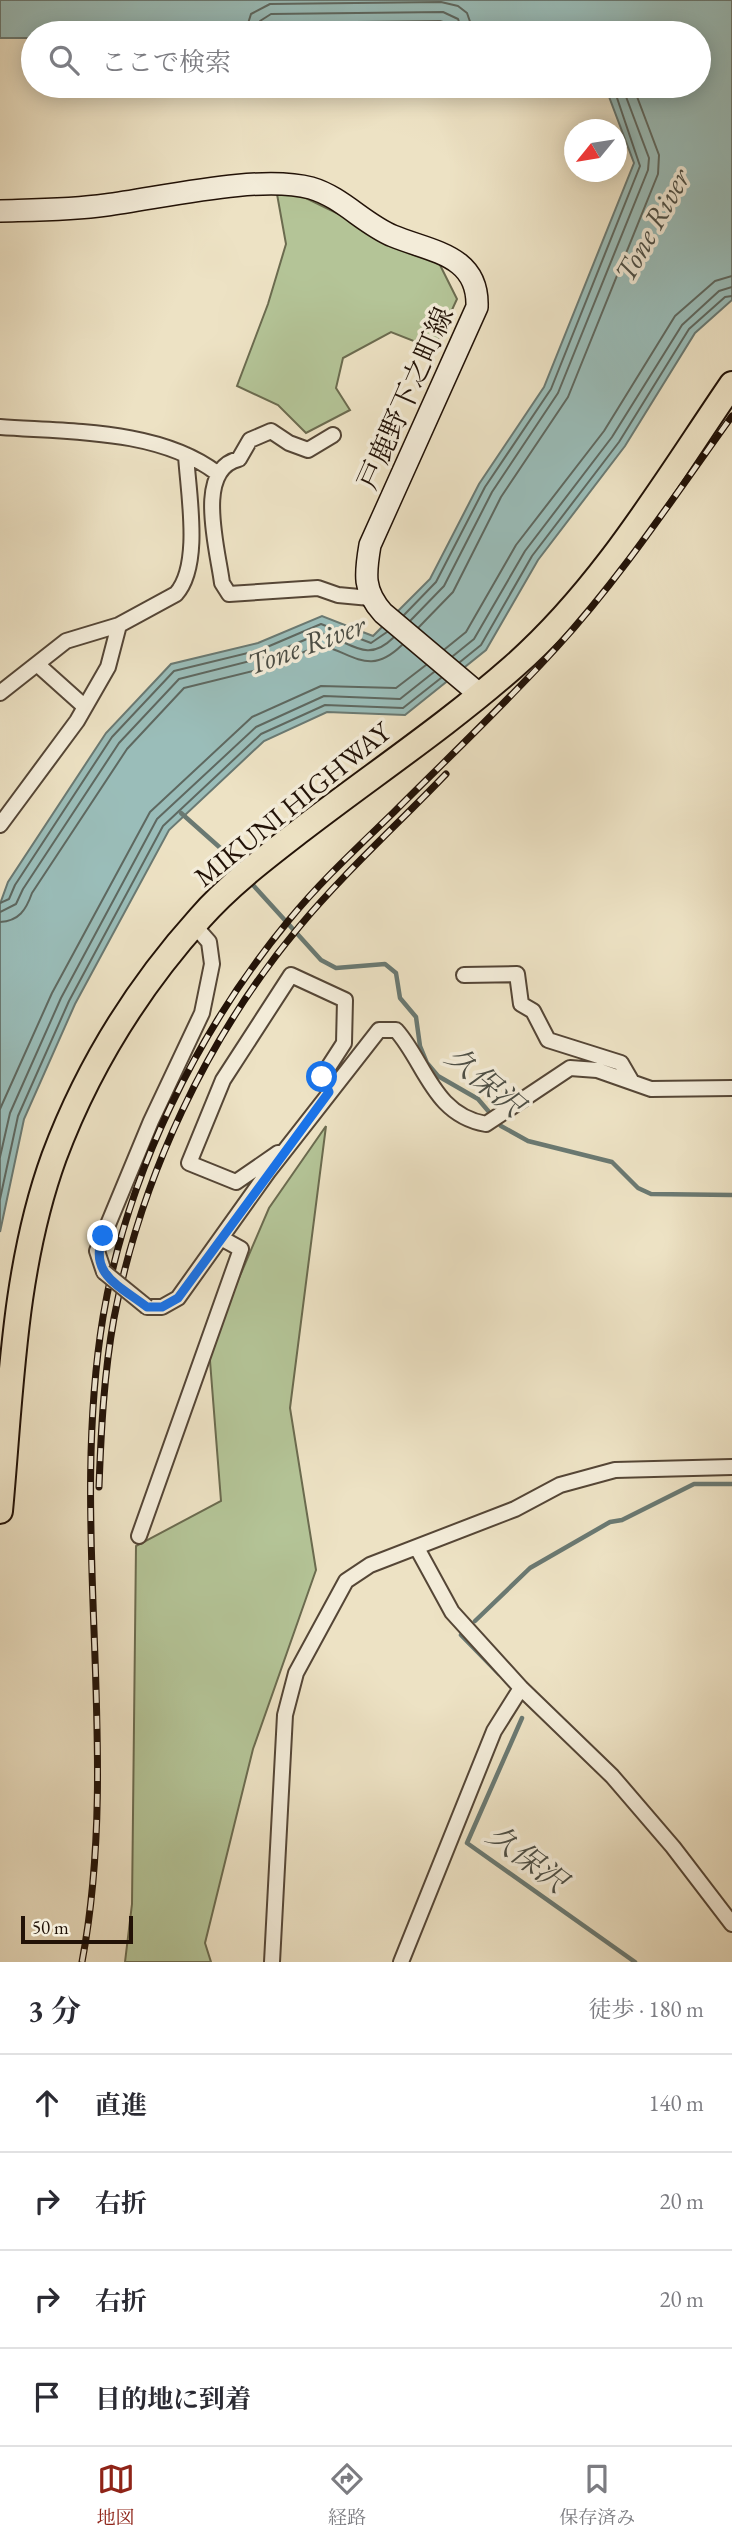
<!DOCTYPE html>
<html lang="ja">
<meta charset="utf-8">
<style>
body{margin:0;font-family:"EB Garamond","Noto Serif JP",serif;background:#f2f2f3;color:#2b2b33}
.compass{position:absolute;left:564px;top:119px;width:63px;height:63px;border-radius:50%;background:#fff;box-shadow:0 4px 18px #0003;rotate:240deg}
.scale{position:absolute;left:21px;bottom:18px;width:112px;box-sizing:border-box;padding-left:7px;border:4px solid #221207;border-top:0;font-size:19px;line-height:24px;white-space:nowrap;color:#221207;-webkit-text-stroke:5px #f3ecd9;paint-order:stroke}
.stop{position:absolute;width:21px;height:21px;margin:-16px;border:5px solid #1a73e8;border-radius:50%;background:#fff}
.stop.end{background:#1a73e8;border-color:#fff;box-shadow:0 2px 7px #0008}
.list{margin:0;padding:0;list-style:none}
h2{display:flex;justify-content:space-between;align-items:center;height:91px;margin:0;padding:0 28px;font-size:30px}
h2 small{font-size:23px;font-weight:400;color:#7c7c81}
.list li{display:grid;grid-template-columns:46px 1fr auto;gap:21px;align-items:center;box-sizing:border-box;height:98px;padding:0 28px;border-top:2px solid #e1e1e2}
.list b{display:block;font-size:26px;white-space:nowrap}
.list em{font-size:23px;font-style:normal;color:#7c7c81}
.icon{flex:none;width:38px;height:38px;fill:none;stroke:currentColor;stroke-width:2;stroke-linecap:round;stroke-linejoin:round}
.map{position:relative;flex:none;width:732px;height:1962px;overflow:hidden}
.search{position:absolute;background:#fff;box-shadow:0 4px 18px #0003;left:21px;right:21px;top:21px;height:77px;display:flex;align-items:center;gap:18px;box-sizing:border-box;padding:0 24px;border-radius:38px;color:#7c7c81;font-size:26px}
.sheet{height:483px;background:#fff}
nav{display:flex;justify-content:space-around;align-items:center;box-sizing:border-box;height:98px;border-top:2px solid #e1e1e2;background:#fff;font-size:19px;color:#7c7c81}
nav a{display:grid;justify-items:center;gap:4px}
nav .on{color:#8f2418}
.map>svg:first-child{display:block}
</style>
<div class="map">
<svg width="732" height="1962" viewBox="0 0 732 1962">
<rect width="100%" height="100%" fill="#ede2c4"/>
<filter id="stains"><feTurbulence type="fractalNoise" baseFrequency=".00286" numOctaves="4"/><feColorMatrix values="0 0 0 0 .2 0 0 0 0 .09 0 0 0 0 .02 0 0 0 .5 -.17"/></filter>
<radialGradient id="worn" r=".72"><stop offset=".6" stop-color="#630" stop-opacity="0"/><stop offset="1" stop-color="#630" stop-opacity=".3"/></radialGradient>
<path fill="#b4c497" stroke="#6b6b4f" stroke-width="2" d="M 275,183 L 439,263 L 457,299 L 434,349 L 391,332 L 343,358 L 336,388 L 350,410 L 306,433 L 278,405 L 237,386 L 268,304 L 286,244 Z
M 326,1126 L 290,1408 L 316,1570 L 253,1749 L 205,1943 L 211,1962 L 125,1962 L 132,1904 L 136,1546 L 221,1501 L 209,1348 L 269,1208 Z"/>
<path fill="#9abdb9" stroke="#6a7972" stroke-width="2" d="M 0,0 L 732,0 L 732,300 L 695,333 L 625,446 L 538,560 L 486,650 L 405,715 L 327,712 L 264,741 L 169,830 L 75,1004 L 24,1119 L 0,1232 L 0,904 L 8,882 L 106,733 L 171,664 L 258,643 L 322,616 L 373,636 L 430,579 L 479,484 L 544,387 L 634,163 L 605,86 L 699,86 L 699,33 L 457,33 L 440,28 L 320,27 L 215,33 L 33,33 L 33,38 L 0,38 Z"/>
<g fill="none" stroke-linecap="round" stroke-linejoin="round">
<path stroke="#5e6860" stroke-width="2" d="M 245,33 L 251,14 L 270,4 L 441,2 L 458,6 L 467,13 L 474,33
M 256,33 L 260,21 L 271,14 L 443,12 L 458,19 L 463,33
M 265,33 L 266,27 L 271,23 L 440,21 L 452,25 L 454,33
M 404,615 L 436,582 L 485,487 L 551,389 L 640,166 L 613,86
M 411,620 L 444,586 L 492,492 L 558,393 L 648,170 L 649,158 L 622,86
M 419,627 L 453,592 L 501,497 L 568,397 L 658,174 L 659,155 L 633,86
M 445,649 L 466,632 L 516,545 L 604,431 L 675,316 L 715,281 L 732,276
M 453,656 L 474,639 L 525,551 L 612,437 L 682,325 L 719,291 L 732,287
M 460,662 L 481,645 L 532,556 L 619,442 L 689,329 L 725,297 L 732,296
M 0,903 L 9,899 L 15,885 L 112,737 L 174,671 L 260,650 L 321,624 L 371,643 L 387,632
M 0,912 L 16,904 L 23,889 L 119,743 L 179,679 L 262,658 L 321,633 C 351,642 367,664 393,638
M 0,922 C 19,921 26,910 32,893 L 127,749 L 184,688 L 265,668 L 321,645 C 356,655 370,676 402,645
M 0,1109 L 52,993 L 150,812 L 252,717 L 321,686 L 396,688 L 426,665
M 0,1157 L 10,1113 L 61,998 L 157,819 L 256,727 L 324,696 L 400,699 L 434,672
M 0,1199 L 18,1116 L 69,1001 L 163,826 L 261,734 L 325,705 L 403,708 L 441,678"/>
<path stroke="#6a7972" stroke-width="4.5" d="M 181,813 L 235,861
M 253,885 L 321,960 L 336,968 L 385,964 L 396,973 L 400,998 L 416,1017 L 420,1046 L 427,1063 L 438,1076 L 478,1099 L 501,1126 L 528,1141 L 612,1162 L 638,1188 L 651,1194 L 732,1195
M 475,1621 L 530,1568 L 610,1522 L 622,1520 L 694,1484 L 732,1484
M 461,1635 L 499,1674
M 522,1718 L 467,1843 L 635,1962"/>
<g stroke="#554636" stroke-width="18">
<path id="minor" d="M 0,427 C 70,432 159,429 217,473
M 333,435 L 308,450 L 289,443 L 271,431 L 250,440 L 239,459 C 194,469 218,550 222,583 L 229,594 L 318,588 L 338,595 L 370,598
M 37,664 L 85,707
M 0,693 L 66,641 L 119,625
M 0,825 L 77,721 L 108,667 L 119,625 L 176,594 C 202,565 188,492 186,455
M 464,975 L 517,974 L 521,1004 L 533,1011 L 548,1040 L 621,1063 L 632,1082
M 278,1153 L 236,1182 L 189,1163 L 223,1080 L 291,975 L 345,1000 L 344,1043 L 322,1077 L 329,1092
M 104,1272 L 97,1251 L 151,1121 L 202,1013 L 212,964 L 209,942 L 194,925
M 147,1307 L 162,1307 L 178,1298 L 268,1172 L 379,1030 L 396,1030 C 425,1062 433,1115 486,1124 L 570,1068 L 597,1070 L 651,1089 L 732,1088
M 139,1536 L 241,1249 L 221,1238
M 417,1548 L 452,1612 L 521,1688 L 612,1776 L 673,1847 L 732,1924
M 272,1962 L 285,1715 L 296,1673 L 346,1581 L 370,1565 L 515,1509 L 560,1485 L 615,1470 L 732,1467
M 401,1962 L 494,1731 L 521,1688"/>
</g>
<g stroke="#221207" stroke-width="24">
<path id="secondary" d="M 0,211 C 35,210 71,210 106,205 C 161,198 259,174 311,188 C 342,197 364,224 393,236 C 432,252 479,255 477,307 L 370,545 C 365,574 363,591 383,613 L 479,694"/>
</g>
<g stroke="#221207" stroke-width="28">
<path id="trunk" d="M 0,1511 C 11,1393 13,1270 54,1157 C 87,1069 137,988 200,918 C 229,885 266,857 301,830 C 371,776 446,726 513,667 C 603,588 665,482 732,384"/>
</g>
<use href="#minor" stroke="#f3ecd9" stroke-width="14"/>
<use href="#secondary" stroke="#f3ecd9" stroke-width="21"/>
<use href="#trunk" stroke="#ede2c4" stroke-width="24"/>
<g stroke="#221207" stroke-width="7">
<path id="rail" d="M 99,1487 C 101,1431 104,1373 114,1318 C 141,1177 207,1037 299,927 C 344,873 397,825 446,774
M 82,1962 C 122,1749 68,1531 103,1317 C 127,1174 197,1031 289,920 C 321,881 358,847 394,812 C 448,758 504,705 556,648 C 622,576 675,495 732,416"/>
</g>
<use href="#rail" stroke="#f3ecd9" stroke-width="4.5" stroke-dasharray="13" stroke-linecap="butt"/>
<g stroke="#554636" stroke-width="18" stroke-linecap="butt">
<path id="minor-bridge" d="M 104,1272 L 147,1307"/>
</g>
<use href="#minor-bridge" stroke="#f3ecd9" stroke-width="14"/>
</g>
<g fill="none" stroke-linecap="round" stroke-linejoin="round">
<path stroke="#1a73e8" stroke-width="9" d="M 103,1236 C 88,1274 120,1286 147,1307 L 162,1307 L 178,1298 L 329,1092 L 322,1077"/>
</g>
<g text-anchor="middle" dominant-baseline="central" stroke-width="7" stroke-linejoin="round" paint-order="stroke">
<g font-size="28" fill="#221207" stroke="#f3ecd9">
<text transform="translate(405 398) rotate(-66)">戸鹿野下之町線</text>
<text transform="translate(292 804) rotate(-39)">MIKUNI HIGHWAY</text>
</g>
<g font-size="30" font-style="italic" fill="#4c4e45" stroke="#f3ecd9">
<text transform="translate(652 225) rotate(-61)">Tone River</text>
<text transform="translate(306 644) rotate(-20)">Tone River</text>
<text transform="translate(485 1081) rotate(40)">久保沢</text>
<text transform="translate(527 1858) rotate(37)">久保沢</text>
</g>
</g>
<rect width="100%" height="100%" filter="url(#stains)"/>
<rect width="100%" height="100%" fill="url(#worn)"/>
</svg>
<svg class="compass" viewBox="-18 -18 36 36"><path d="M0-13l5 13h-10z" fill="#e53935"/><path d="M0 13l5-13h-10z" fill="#7c7c81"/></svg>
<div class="scale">50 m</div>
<div class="stop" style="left:322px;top:1077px"></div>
<div class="stop end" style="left:103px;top:1236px"></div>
<div class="search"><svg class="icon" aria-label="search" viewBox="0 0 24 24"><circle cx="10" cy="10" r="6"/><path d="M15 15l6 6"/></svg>ここで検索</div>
</div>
<section class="sheet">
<h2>3 分<small>徒歩 · 180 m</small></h2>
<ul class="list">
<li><svg class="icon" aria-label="ahead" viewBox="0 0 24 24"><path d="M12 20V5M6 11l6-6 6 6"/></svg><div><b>直進</b></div><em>140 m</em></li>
<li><svg class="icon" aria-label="right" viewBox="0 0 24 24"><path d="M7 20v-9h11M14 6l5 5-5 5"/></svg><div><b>右折</b></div><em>20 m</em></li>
<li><svg class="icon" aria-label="right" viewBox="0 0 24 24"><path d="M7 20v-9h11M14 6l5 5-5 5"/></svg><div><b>右折</b></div><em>20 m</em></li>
<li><svg class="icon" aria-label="arrive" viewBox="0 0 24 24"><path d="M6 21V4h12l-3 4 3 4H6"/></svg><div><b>目的地に到着</b></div></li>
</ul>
</section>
<nav>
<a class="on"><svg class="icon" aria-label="map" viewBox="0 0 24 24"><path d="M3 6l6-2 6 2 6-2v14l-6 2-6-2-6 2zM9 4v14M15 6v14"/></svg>地図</a>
<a><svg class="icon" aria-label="directions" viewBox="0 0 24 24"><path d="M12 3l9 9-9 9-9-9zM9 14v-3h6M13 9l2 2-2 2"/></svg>経路</a>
<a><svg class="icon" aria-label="saved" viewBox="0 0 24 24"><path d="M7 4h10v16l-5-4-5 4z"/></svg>保存済み</a>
</nav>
